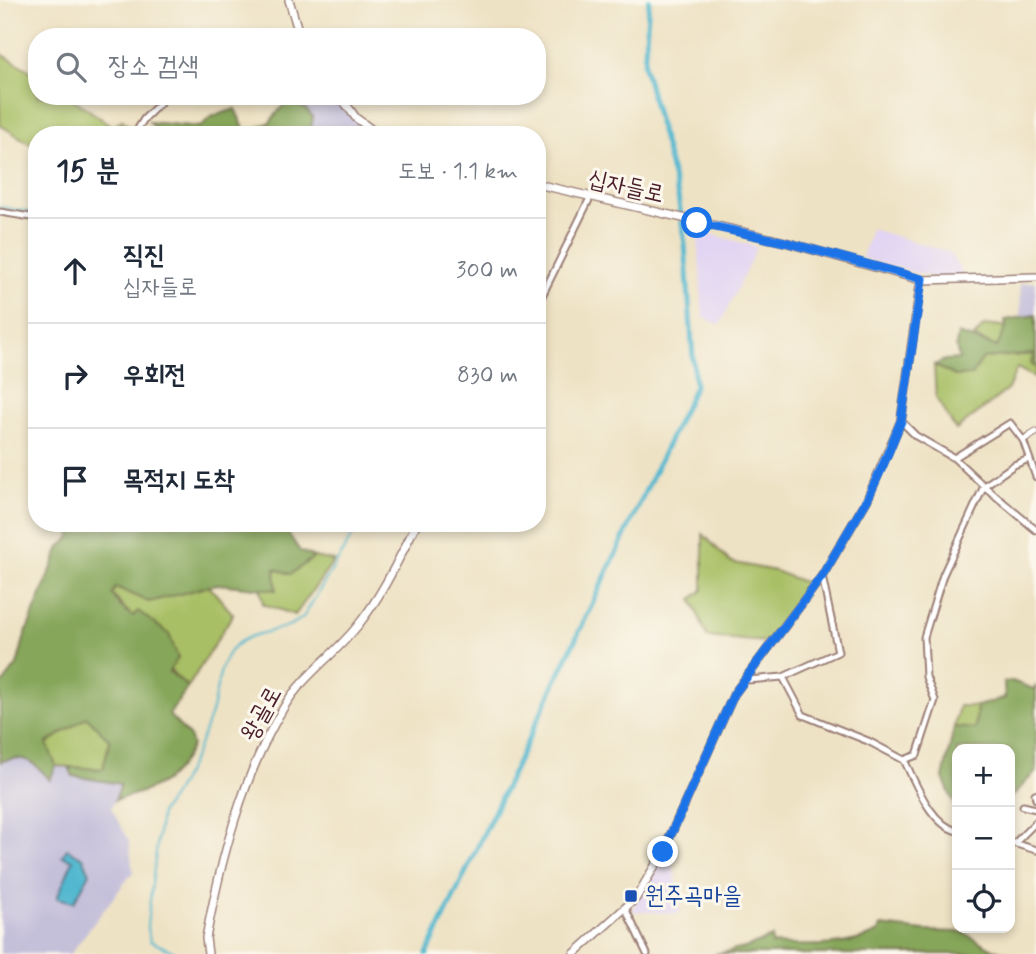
<!DOCTYPE html>
<html lang="ko">
<meta charset="utf-8">
<style>
body{margin:0;font-family:Mynerve,"Poor Story",sans-serif;background:#f6f6f7;color:#1f2937}
.controls{position:absolute;right:21px;bottom:21px;display:grid;overflow:hidden;border-radius:14px;box-shadow:0 4px 10px #0003}
.controls button{width:63px;height:63px;display:grid;place-items:center;padding:0;border:0;border-bottom:2px solid #e0e1e3;background:#fff;color:#1f2937;font:35px sans-serif}
.stop{position:absolute;width:21px;height:21px;margin:-16px;border:5px solid #1a73e8;border-radius:50%;background:#fff}
.stop.end{background:#1a73e8;border-color:#fff;box-shadow:0 2px 7px #0008}
.list{margin:0;padding:0;list-style:none}
h2{display:flex;justify-content:space-between;align-items:center;height:91px;margin:0;padding:0 28px;font-size:30px}
h2 small{font-size:23px;font-weight:400;color:#747a83}
.list li{display:grid;grid-template-columns:46px 1fr auto;gap:21px;align-items:center;box-sizing:border-box;height:105px;padding:0 28px;border-top:2px solid #e0e1e3}
.list b{display:block;font-size:26px;white-space:nowrap}
.list p{margin:0;font-size:23px;white-space:nowrap;color:#747a83}
.list em{font-size:23px;font-style:normal;color:#747a83}
.icon{flex:none;width:38px;height:38px;fill:none;stroke:currentColor;stroke-width:2;stroke-linecap:round;stroke-linejoin:round}
.map{position:relative;flex:none;width:1036px;height:954px;overflow:hidden}
.search{position:absolute;background:#fff;box-shadow:0 4px 10px #0003;left:28px;top:28px;width:518px;height:77px;display:flex;align-items:center;gap:18px;box-sizing:border-box;padding:0 24px;border-radius:28px;color:#747a83;font-size:26px}
.panel{position:absolute;background:#fff;box-shadow:0 4px 10px #0003;left:28px;top:126px;width:518px;height:406px;border-radius:28px}
.map>svg:first-child{display:block}
</style>
<div class="map">
<svg width="1036" height="954" viewBox="0 0 1036 954">
<rect width="100%" height="100%" fill="#fbf7ec"/>
<filter id="ink" filterUnits="userSpaceOnUse"><feTurbulence type="fractalNoise" baseFrequency=".0143" numOctaves="2"/><feDisplacementMap in="SourceGraphic" scale="14" xChannelSelector="R" yChannelSelector="G"/><feConvolveMatrix kernelMatrix="1 2 1 2 8 2 1 2 1" color-interpolation-filters="sRGB"/></filter>
<filter id="wash" filterUnits="userSpaceOnUse"><feTurbulence type="fractalNoise" baseFrequency=".00686" numOctaves="4" result="noise"/><feDisplacementMap in="SourceGraphic" scale="28" xChannelSelector="R" yChannelSelector="G"/><feGaussianBlur stdDeviation="1.57" result="paint"/><feColorMatrix in="noise" values="0 0 0 0 0 0 0 0 0 0 0 0 0 0 0 0 0 1.4 0 .05"/><feComposite in="paint" operator="in"/></filter>
<g filter="url(#wash)">
<rect width="100%" height="100%" fill="#eee2c4"/>
<path fill="#e2d4f3" d="M 871,229 L 949,252 L 964,276 L 959,284 L 862,258 Z
M 703,232 L 757,247 L 720,325 L 703,317 L 698,241 Z
M 668,848 L 679,890 L 680,914 L 631,911 Z"/>
<path fill="#c5c0da" d="M 290,96 L 338,96 L 370,135 L 310,135 L 312,127 L 305,108 L 287,102 Z
M 1036,282 L 1036,315 L 1021,316 L 1020,283 Z
M 15,756 L 35,763 L 50,779 L 56,766 L 69,767 L 73,776 L 121,784 L 111,808 L 129,841 L 133,872 L 70,954 L 0,954 L 0,762 Z"/>
<path fill="#a8bf65" stroke="#796f48" stroke-width="2" d="M 0,53 L 37,75 L 37,96 L 69,96 L 113,127 L 122,120 L 136,132 L 133,135 L 37,135 L 37,148 L 0,125 Z
M 995,325 L 1007,327 L 997,347 L 974,337 L 984,326 Z
M 1034,354 L 1031,364 L 1036,367 L 1036,378 L 1017,368 L 1008,389 L 956,430 L 936,398 L 934,365 L 955,376 L 983,358 Z
M 703,534 L 730,562 L 775,571 L 809,584 L 777,634 L 766,642 L 707,637 L 692,599 L 703,590 Z
M 314,557 L 334,561 L 295,615 L 263,604 L 260,588 L 276,590 L 275,569 L 291,574 Z
M 209,586 L 233,614 L 188,687 C 162,666 154,642 134,618 C 126,609 118,603 112,593 L 116,587 L 149,602 Z
M 959,706 L 977,706 L 975,729 L 954,727 Z
M 87,717 L 110,740 L 103,769 L 56,766 L 46,744 Z"/>
<path fill="#86a65a" stroke="#686242" stroke-width="2" d="M 286,102 L 305,108 L 313,117 L 310,135 L 161,135 L 149,122 L 200,127 L 211,117 L 235,109 L 246,132 L 269,123 Z
M 1036,315 L 1036,367 L 1031,365 L 1033,354 L 983,358 L 972,375 L 955,376 L 934,365 L 945,360 L 959,359 L 956,346 L 958,334 L 997,347 L 1006,327 L 1005,320 Z
M 70,523 L 281,523 L 300,551 L 314,557 L 291,574 L 275,569 L 276,590 L 217,584 L 149,602 L 116,587 L 112,594 L 121,607 L 133,616 L 138,611 L 169,634 L 178,658 L 169,671 L 188,687 L 169,715 L 189,736 L 192,745 C 174,784 154,789 115,800 L 121,784 L 73,776 L 69,767 L 103,769 L 110,740 L 87,717 L 47,743 L 56,766 L 50,780 C 35,762 23,753 0,762 L 0,687 L 17,665 L 25,635 L 60,547 L 71,537 Z
M 1012,681 L 1034,689 L 1036,685 L 1036,771 L 1010,799 L 1010,749 L 957,749 L 957,810 L 943,778 L 954,727 L 975,729 L 977,706 L 1005,698 L 1004,682 Z
M 881,926 L 924,931 L 962,932 L 993,949 L 1011,954 L 715,954 L 745,948 L 772,937 L 772,944 C 806,946 848,948 879,932 Z"/>
<path fill="#51b8cf" stroke="#4e6c7d" stroke-width="2" d="M 67,849 L 83,858 L 90,873 L 74,902 L 57,898 L 73,860 L 62,856 Z"/>
<g fill="none" stroke-linecap="round" stroke-linejoin="round">
<path stroke="#51b8cf" stroke-width="2" d="M 0,207 L 37,213
M 179,954 L 150,941 L 147,925 L 161,812 C 183,785 199,749 210,716 C 217,696 217,672 228,654 C 245,627 284,636 304,616 L 360,523"/>
<path stroke="#51b8cf" stroke-width="5" d="M 427,954 L 695,386 L 685,245 L 678,196 L 644,66 L 649,0"/>
</g>
</g>
<g filter="url(#ink)">
<g fill="none" stroke-linecap="round" stroke-linejoin="round">
<g stroke="#9c8078" stroke-width="9">
<path id="street" d="M 134,135 L 144,119 L 167,96
M 0,212 L 37,218
M 537,306 L 590,198
M 901,421 L 916,436 L 954,458 L 1010,423 L 1023,440 L 1036,432
M 1023,440 L 1036,477
M 1029,459 L 1014,465 L 984,486 L 1036,530
M 783,677 L 803,715 L 868,741 L 904,760 L 917,755 L 935,700 L 926,677 L 924,637 L 943,575 L 984,486 L 954,458
M 747,680 L 783,677 L 838,652 L 822,576
M 904,760 C 916,783 930,824 957,831
M 1035,794 L 1036,799
M 1023,806 L 1036,809
M 1010,842 L 1036,850
M 1015,843 L 1036,822
M 625,908 L 647,954"/>
</g>
<g stroke="#9c8078" stroke-width="10">
<path id="secondary" d="M 289,0 L 300,37
M 340,96 L 356,118 L 379,135
M 537,184 L 785,242 L 921,280 L 1036,277
M 208,954 L 206,938 C 221,860 242,776 284,707 C 303,675 336,654 359,624 C 383,594 399,558 417,523
M 574,954 L 636,898 L 663,852 L 734,694 L 822,576 L 867,500 L 901,421 L 921,280"/>
</g>
<use href="#street" stroke="#fff" stroke-width="5"/>
<use href="#secondary" stroke="#fff" stroke-width="7"/>
</g>
</g>
<g fill="none" stroke-linecap="round" stroke-linejoin="round" filter="url(#ink)">
<path stroke="#1a73e8" stroke-width="9" d="M 663,852 L 734,694 L 822,576 L 867,500 L 884,463 L 901,421 L 922,279 L 785,242 L 697,223"/>
</g>
<rect fill="#1a4fb4" stroke="#fbf7ec" stroke-width="2.5" x="624" y="889" width="14" height="14" rx="3.5"/>
<g text-anchor="middle" dominant-baseline="central" stroke-width="6" stroke-linejoin="round" paint-order="stroke">
<g font-size="24" fill="#4a1f2b" stroke="#fbf7ec">
<text transform="translate(626 187) rotate(13)">십자들로</text>
<text transform="translate(262 714) rotate(-61)">왕골로</text>
</g>
<g font-size="24" fill="#164399" stroke="#fbf7ec" text-anchor="start">
<text x="645" y="896">원주곡마을</text>
</g>
</g>
</svg>
<div class="controls">
<button>+</button>
<button>−</button>
<button><svg class="icon" aria-label="locate" viewBox="0 0 24 24"><circle cx="12" cy="12" r="6"/><path d="M12 2v4M12 18v4M2 12h4M18 12h4"/></svg></button>
</div>
<div class="stop" style="left:697px;top:223px"></div>
<div class="stop end" style="left:663px;top:852px"></div>
<div class="search"><svg class="icon" aria-label="search" viewBox="0 0 24 24"><circle cx="10" cy="10" r="6"/><path d="M15 15l6 6"/></svg>장소 검색</div>
<section class="panel">
<h2>15 분<small>도보 · 1.1 km</small></h2>
<ul class="list">
<li><svg class="icon" aria-label="ahead" viewBox="0 0 24 24"><path d="M12 20V5M6 11l6-6 6 6"/></svg><div><b>직진</b><p>십자들로</p></div><em>300 m</em></li>
<li><svg class="icon" aria-label="right" viewBox="0 0 24 24"><path d="M7 20v-9h11M14 6l5 5-5 5"/></svg><div><b>우회전</b></div><em>830 m</em></li>
<li><svg class="icon" aria-label="arrive" viewBox="0 0 24 24"><path d="M6 21V4h12l-3 4 3 4H6"/></svg><div><b>목적지 도착</b></div></li>
</ul>
</section>
</div>
